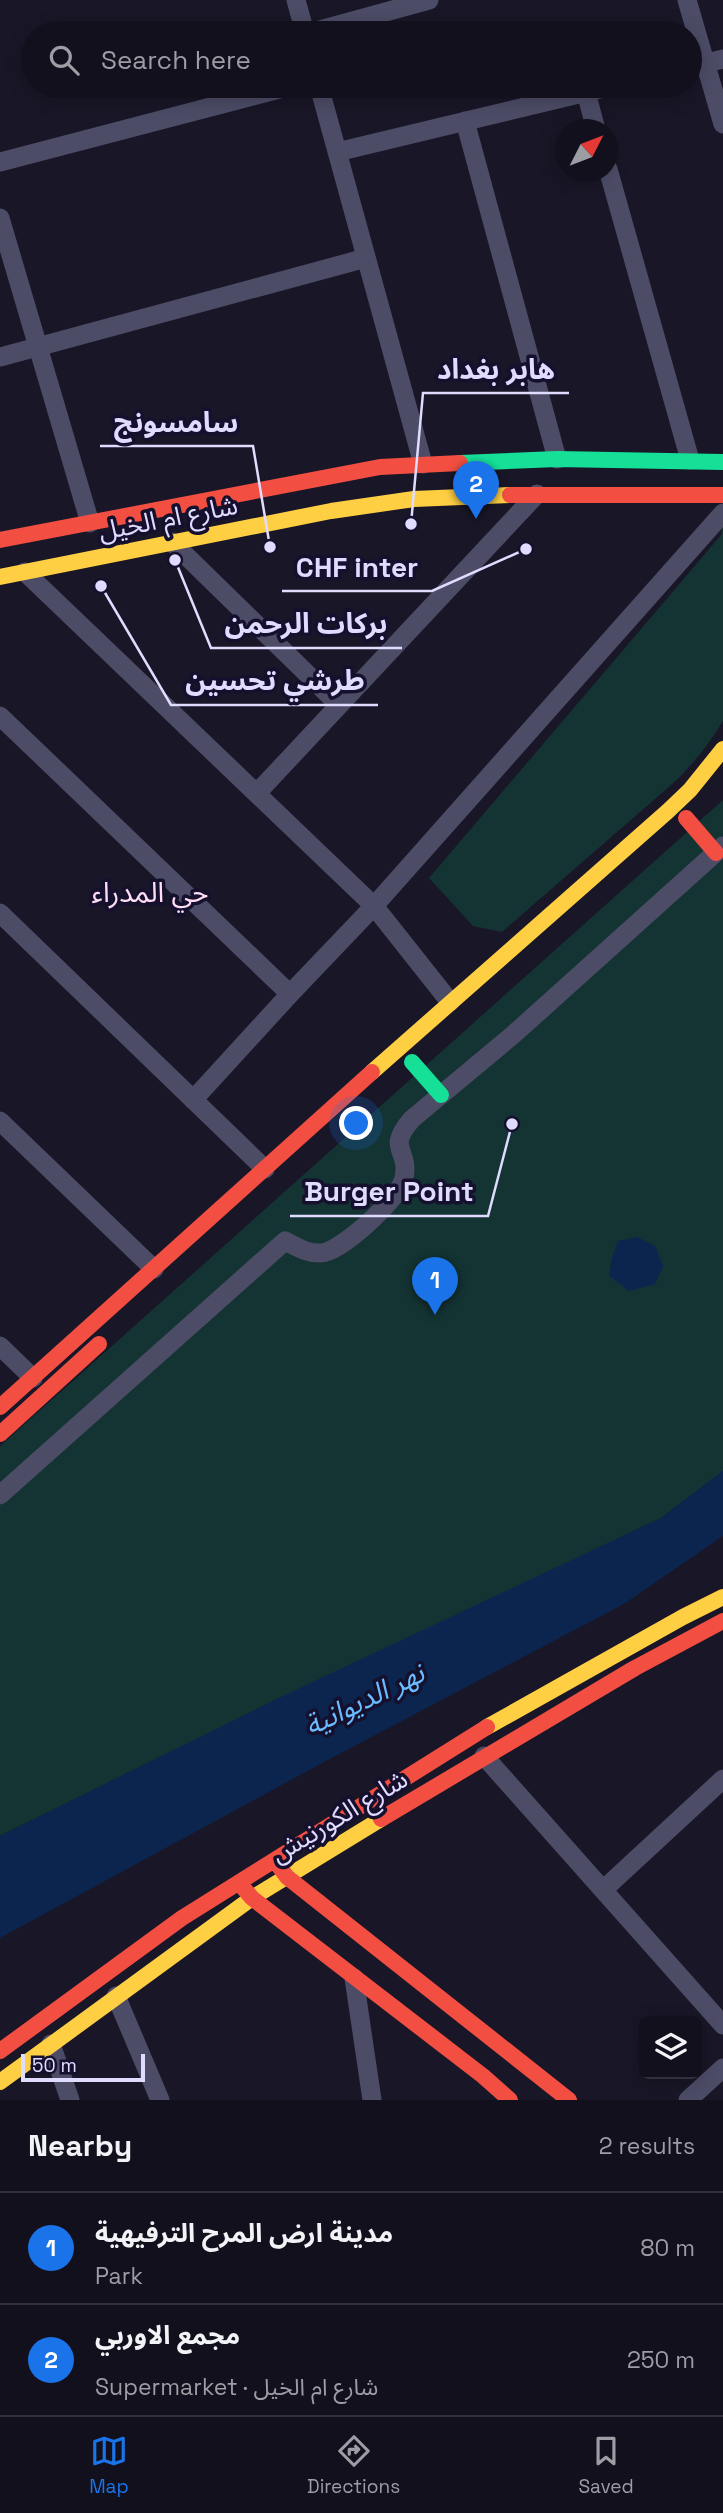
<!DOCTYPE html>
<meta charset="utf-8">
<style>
body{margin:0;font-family:"Space Grotesk","Noto Sans Arabic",sans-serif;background:#201e2a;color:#f1f3f6}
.controls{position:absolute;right:21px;bottom:21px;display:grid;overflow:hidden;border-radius:10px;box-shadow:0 4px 18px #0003}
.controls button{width:63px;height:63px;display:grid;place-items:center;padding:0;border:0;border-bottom:2px solid #32303b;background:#13101d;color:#f1f3f6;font:35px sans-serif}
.compass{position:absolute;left:555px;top:119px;width:63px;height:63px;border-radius:50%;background:#13101d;box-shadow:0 4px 18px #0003;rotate:48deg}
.scale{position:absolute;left:21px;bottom:18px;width:124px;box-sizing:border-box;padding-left:7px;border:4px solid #e0dcff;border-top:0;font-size:19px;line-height:24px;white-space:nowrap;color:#e0dcff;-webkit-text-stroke:5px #15102d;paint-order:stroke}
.you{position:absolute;left:357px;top:1124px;width:24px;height:24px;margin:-18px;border:5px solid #fff;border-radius:50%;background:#1a73e8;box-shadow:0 0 0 10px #1a73e833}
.badge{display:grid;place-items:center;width:46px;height:46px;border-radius:50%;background:#1a73e8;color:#fff;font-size:23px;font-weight:700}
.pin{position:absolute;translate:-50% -58px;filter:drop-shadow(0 2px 4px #0008)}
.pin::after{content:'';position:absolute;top:37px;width:24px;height:21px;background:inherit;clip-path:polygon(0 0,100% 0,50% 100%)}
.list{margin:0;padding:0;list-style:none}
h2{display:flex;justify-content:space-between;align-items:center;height:91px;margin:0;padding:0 28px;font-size:30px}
h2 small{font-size:23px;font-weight:400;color:#9d9da4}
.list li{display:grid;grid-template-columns:46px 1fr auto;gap:21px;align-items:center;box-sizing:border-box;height:112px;padding:0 28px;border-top:2px solid #32303b}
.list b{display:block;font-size:26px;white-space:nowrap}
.list p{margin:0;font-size:23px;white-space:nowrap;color:#9d9da4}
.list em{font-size:23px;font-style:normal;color:#9d9da4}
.icon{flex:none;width:38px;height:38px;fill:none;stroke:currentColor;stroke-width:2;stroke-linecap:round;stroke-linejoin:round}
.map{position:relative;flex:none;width:723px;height:2100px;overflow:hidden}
.search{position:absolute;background:#13101d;box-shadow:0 4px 18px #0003;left:21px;right:21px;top:21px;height:77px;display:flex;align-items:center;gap:18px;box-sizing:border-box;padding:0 24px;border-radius:38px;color:#9d9da4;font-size:26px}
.sheet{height:315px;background:#13101d}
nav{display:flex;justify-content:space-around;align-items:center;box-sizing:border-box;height:98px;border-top:2px solid #32303b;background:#13101d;font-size:19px;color:#9d9da4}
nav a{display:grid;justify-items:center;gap:4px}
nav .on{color:#1a73e8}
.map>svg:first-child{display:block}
</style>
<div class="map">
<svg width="723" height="2100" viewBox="0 0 723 2100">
<rect width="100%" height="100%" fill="#191627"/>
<path fill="#143333" d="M 723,521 L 723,721 C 710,743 695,761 678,779 L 502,932 L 473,926 L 429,878 L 721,535 Z
M 723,800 L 723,1471 L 661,1518 L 172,1751 L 0,1836 L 0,1446 Z"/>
<path fill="#0c254e" d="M 637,1237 L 655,1246 L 663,1266 L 655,1284 L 629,1291 L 609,1276 L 612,1257 L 618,1241 Z
M 723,1471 L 723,1536 L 624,1604 L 326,1761 L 0,1938 L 0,1836 L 287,1694 L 661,1518 Z"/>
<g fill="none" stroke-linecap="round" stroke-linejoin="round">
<path stroke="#4d4c67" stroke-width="19" d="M 296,0 L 305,33
M 687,0 L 723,124
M 309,33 L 429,0
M 690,67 L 723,59
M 319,86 L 423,464
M 586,92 L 596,130
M 465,121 L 557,459
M 337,152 L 612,86
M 0,162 L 291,86
M 608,169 L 690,460
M 0,218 L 90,523
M 0,357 L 366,258
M 172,542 L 338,704
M 25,572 L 374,906 L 450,1002
M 0,716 L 290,994
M 257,793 L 537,494
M 0,913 L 265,1169
M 193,1100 L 290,994 L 374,906 L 723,513
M 0,1121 L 154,1269
M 0,1346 L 33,1378
M 0,1495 L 285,1241 C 297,1247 308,1254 321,1253 C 341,1252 400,1198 404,1178 C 410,1148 385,1150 412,1119 L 514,1034 L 723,846
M 484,1756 L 723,2025
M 603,1890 L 723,1779
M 354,1978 L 372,2100
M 116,1996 L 160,2100
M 51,2044 L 70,2100
M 688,2100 L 723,2068"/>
<path stroke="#16e098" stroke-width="16" d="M 460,463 L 557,459 L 723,462
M 412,1062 L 441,1095"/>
<path stroke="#ffcf43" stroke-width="16" d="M 0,577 L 331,511 L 414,499 L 510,495
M 372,1072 L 668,811 L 690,790 L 723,749
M 487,1727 L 683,1617 L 723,1597
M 0,2082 L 252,1898 L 381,1819"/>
<path stroke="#f24e42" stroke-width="16" d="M 510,495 L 723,495
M 0,540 L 380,467 L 460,463
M 686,818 L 716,853
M 0,1407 L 372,1072
M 0,1434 L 99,1344
M 381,1819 L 635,1668 L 723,1621
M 278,1865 L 287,1877 L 569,2100
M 240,1884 L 252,1898 L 483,2076 L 510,2100
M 0,2051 L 182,1918 L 487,1727"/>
</g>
<g text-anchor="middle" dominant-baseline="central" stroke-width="7" stroke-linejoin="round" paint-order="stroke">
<g font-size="26" fill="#e0dcff" stroke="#15102d">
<text transform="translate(168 518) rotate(-11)">شارع ام الخيل</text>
<text transform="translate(339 1816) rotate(-31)">شارع الكورنيش</text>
</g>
<g font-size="28" fill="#ffdef3" stroke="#15102d">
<text x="150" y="892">حي المدراء</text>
</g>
<g font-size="28" font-style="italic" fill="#6abcff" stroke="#15102d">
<text transform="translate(364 1699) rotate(-26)">نهر الديوانية</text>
</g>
</g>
<path fill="none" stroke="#e0dcff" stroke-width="2.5" d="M411 524L423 393H569M270 547L253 446H100M526 549L432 591H282M175 560L211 648H402M101 586L171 705H378M512 1124L488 1216H290"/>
<g fill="#e0dcff" stroke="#15102d" stroke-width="2.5">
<circle cx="411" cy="524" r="7"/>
<circle cx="270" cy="547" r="7"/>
<circle cx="526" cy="549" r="7"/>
<circle cx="175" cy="560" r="7"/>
<circle cx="101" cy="586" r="7"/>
<circle cx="512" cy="1124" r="7"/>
</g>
<g font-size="28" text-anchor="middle" font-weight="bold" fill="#e0dcff" stroke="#15102d" stroke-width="7" stroke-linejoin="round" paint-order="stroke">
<text x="496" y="379">هابر بغداد</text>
<text x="176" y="432">سامسونج</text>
<text x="357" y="577">CHF inter</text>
<text x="306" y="633">بركات الرحمن</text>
<text x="275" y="690">طرشي تحسين</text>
<text x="389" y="1201">Burger Point</text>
</g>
</svg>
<div class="controls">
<button><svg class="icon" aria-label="layers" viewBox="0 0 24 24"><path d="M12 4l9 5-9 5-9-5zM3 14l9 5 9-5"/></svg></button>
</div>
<svg class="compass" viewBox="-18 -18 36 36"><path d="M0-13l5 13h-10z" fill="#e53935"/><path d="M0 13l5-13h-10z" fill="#9d9da4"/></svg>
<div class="scale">50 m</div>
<div class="you"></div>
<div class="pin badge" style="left:435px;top:1315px">1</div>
<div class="pin badge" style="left:476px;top:519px">2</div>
<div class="search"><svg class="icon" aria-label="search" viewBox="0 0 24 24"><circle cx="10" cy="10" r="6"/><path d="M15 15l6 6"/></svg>Search here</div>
</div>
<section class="sheet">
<h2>Nearby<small>2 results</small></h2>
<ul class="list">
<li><span class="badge">1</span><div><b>مدينة ارض المرح الترفيهية</b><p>Park</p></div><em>80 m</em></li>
<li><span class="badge">2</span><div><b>مجمع الاوربي</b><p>Supermarket · شارع ام الخيل</p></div><em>250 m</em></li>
</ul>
</section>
<nav>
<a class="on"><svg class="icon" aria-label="map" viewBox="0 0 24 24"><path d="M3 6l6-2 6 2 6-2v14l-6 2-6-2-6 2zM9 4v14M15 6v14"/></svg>Map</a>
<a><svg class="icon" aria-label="directions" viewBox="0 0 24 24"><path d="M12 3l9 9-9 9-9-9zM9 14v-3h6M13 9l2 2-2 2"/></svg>Directions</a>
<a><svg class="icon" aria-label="saved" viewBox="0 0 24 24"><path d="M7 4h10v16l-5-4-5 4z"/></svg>Saved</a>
</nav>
